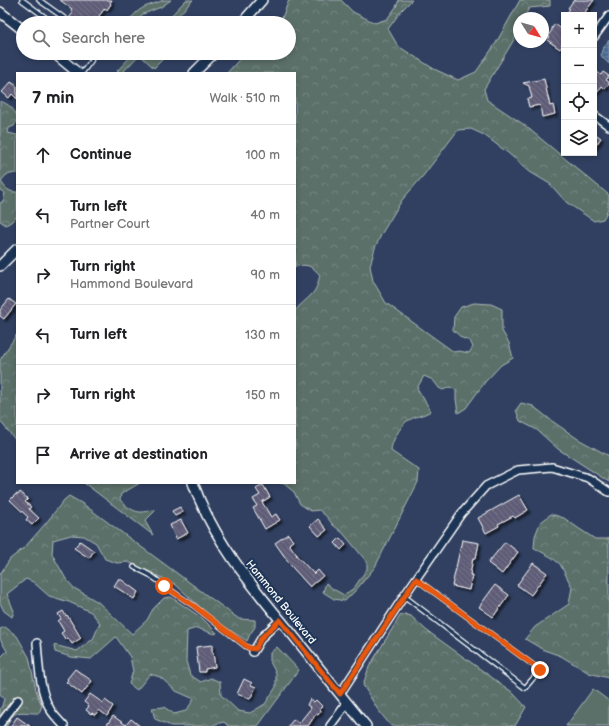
<!DOCTYPE html>
<meta charset="utf-8">
<style>
body{margin:0;font-family:"Balsamiq Sans",sans-serif;background:#f6f6f6;color:#202124}
.controls{position:absolute;right:12px;top:12px;display:grid;overflow:hidden;border-radius:0px;box-shadow:0 2px 6px #0003}
.controls button{width:36px;height:36px;display:grid;place-items:center;padding:0;border:0;border-bottom:1px solid #e0e0e0;background:#fff;color:#202124;font:20px sans-serif}
.compass{position:absolute;left:513px;top:12px;width:36px;height:36px;border-radius:50%;background:#fff;box-shadow:0 2px 6px #0003;rotate:127deg}
.stop{position:absolute;width:12px;height:12px;margin:-9px;border:3px solid #ea580c;border-radius:50%;background:#fff}
.stop.end{background:#ea580c;border-color:#fff;box-shadow:0 1px 4px #0008}
.list{margin:0;padding:0;list-style:none}
h2{display:flex;justify-content:space-between;align-items:center;height:52px;margin:0;padding:0 16px;font-size:17px}
h2 small{font-size:13px;font-weight:400;color:#757577}
.list li{display:grid;grid-template-columns:26px 1fr auto;gap:12px;align-items:center;box-sizing:border-box;height:60px;padding:0 16px;border-top:1px solid #e0e0e0}
.list b{display:block;font-size:15px;white-space:nowrap}
.list p{margin:0;font-size:13px;white-space:nowrap;color:#757577}
.list em{font-size:13px;font-style:normal;color:#757577}
.icon{flex:none;width:22px;height:22px;fill:none;stroke:currentColor;stroke-width:2;stroke-linecap:round;stroke-linejoin:round}
.map{position:relative;flex:none;width:609px;height:726px;overflow:hidden}
.search{position:absolute;background:#fff;box-shadow:0 2px 6px #0003;left:16px;top:16px;width:280px;height:44px;display:flex;align-items:center;gap:10px;box-sizing:border-box;padding:0 14px;border-radius:22px;color:#757577;font-size:15px}
.panel{position:absolute;background:#fff;box-shadow:0 2px 6px #0003;left:16px;top:72px;width:280px;height:412px;border-radius:0px}
.map>svg:first-child{display:block}
</style>
<div class="map">
<svg width="609" height="726" viewBox="0 0 609 726">
<defs>
<pattern id="forest-crowns" width="20" height="18" patternUnits="userSpaceOnUse"><rect width="20" height="18" fill="#5c706b"/><path d="M2 6a3 3 0 1 1 6 0M12 15a3 3 0 1 1 6 0" fill="none" stroke="#748581"/></pattern>
<pattern id="water-rules" width="6" height="5" patternUnits="userSpaceOnUse"><rect width="6" height="5" fill="#4b6b91"/><path d="M0 2.5h6" fill="none" stroke="#6681a2"/></pattern>
<pattern id="building-back-hatch" width="6" height="6" patternUnits="userSpaceOnUse"><rect width="6" height="6" fill="#5f5b77"/><path d="M-1 5l2 2M0 0l6 6M5-1l2 2" fill="none" stroke="#77748b"/></pattern>
<filter id="shadow"><feDropShadow dx="2.5" dy="2.5" stdDeviation="1" flood-color="#0009"/></filter>
</defs>
<rect width="100%" height="100%" fill="#314061"/>
<filter id="ink" filterUnits="userSpaceOnUse"><feTurbulence type="fractalNoise" baseFrequency=".025" numOctaves="2"/><feDisplacementMap in="SourceGraphic" scale="8" xChannelSelector="R" yChannelSelector="G"/><feConvolveMatrix kernelMatrix="1 2 1 2 8 2 1 2 1" color-interpolation-filters="sRGB"/></filter>
<g filter="url(#ink)">
<path fill="#5c706b" stroke="#aeb8b5" d="M 163,0 L 171,0 L 161,7 L 143,14 L 134,23 L 127,23 C 132,16 139,9 147,6 C 152,4 158,3 163,0 Z
M 186,0 L 193,0 L 171,23 L 164,23 Z
M 134,53 L 141,53 L 122,73 L 120,73 L 117,71 Z
M 147,53 L 169,53 L 154,68 L 142,57 Z
M 593,689 L 609,701 L 609,726 L 566,726 Z"/>
<path fill="url(#forest-crowns)" stroke="#aeb8b5" d="M 289,0 L 341,0 L 353,12 L 375,23 L 387,19 L 396,7 L 399,0 L 412,0 L 401,11 L 388,29 L 398,46 L 434,69 L 458,80 L 476,72 L 496,43 L 520,0 L 550,0 L 550,6 L 529,8 L 524,18 L 519,18 L 519,30 L 518,33 L 484,89 L 487,100 L 523,124 L 609,195 C 609,204 608,212 603,219 L 594,221 L 566,202 L 550,184 L 530,172 L 508,153 L 484,135 L 471,129 L 458,130 L 423,176 L 402,200 L 382,233 L 375,248 L 370,266 L 373,281 L 386,303 L 454,352 L 459,351 L 469,353 L 473,347 L 470,341 L 462,338 L 453,330 L 454,317 L 461,307 L 474,303 L 491,304 L 502,309 L 502,331 L 509,343 L 513,358 L 501,365 L 485,382 L 466,408 L 458,413 L 456,399 L 456,390 L 450,387 L 443,390 L 439,388 L 433,380 L 424,376 L 417,388 L 431,411 C 423,416 415,416 407,421 C 400,427 391,442 391,451 L 419,470 L 418,482 L 375,567 L 356,590 L 345,601 L 334,599 L 323,592 L 326,583 L 333,589 L 344,595 L 354,588 L 367,569 L 367,562 L 343,533 L 333,525 L 327,517 L 319,510 L 311,511 L 300,504 L 294,492 L 284,484 L 280,483 L 295,483 L 295,311 C 300,304 307,300 312,294 C 317,289 318,282 320,275 C 312,266 307,263 295,267 L 295,73 L 227,73 L 245,53 L 289,53 L 289,23 L 280,23 Z
M 0,101 C 7,103 16,110 17,117 C 18,120 16,123 14,126 L 9,128 L 8,133 L 17,135 L 17,174 L 15,173 L 6,175 L 1,181 C 5,188 8,192 17,192 L 17,216 L 11,222 L 6,225 L 0,221 L 0,203 L 3,201 L 5,193 L 0,190 Z
M 17,334 L 17,442 L 0,421 L 0,360 Z
M 521,403 L 533,406 L 552,421 L 578,439 L 609,456 L 609,482 L 558,449 L 537,430 L 520,421 L 516,410 Z
M 84,483 L 140,483 L 121,494 L 120,500 C 126,506 134,513 143,512 C 147,511 151,510 156,510 L 145,521 L 153,535 Z
M 69,496 L 83,504 L 239,619 L 255,620 L 255,627 L 250,634 L 247,641 L 214,620 L 175,584 L 128,562 L 117,563 L 105,559 L 96,543 L 84,536 L 71,535 L 53,540 L 52,554 L 66,579 L 74,588 L 98,602 L 132,634 L 147,620 L 153,609 L 164,598 L 171,597 L 202,618 L 217,633 L 214,634 L 197,628 L 187,631 L 186,661 L 190,675 L 201,682 L 211,678 L 220,682 L 221,695 L 238,711 L 250,713 L 265,704 L 276,687 L 276,673 L 270,662 L 270,653 L 277,647 L 299,670 L 258,726 L 228,726 L 224,722 L 215,724 L 213,726 L 171,726 L 155,719 L 152,708 L 164,707 L 174,714 L 186,711 L 194,699 L 176,691 L 160,677 L 150,674 L 137,690 L 129,684 L 133,671 L 130,657 L 116,637 L 91,659 L 71,657 L 55,652 L 54,645 L 77,651 L 93,639 L 100,623 L 91,612 L 69,602 L 49,596 L 33,582 L 26,579 L 7,594 L 14,611 L 12,617 L 4,611 L 0,603 L 0,574 L 10,559 L 25,547 L 46,523 L 64,500 Z
M 551,514 L 564,518 L 578,528 L 595,539 L 608,539 L 609,537 L 609,678 L 589,673 L 561,656 L 544,650 L 525,639 L 535,627 L 569,604 L 572,587 L 560,564 L 551,557 L 534,548 L 535,536 L 540,523 Z
M 405,614 L 411,616 L 426,630 L 512,692 L 526,707 L 515,726 L 391,726 L 378,710 L 363,685 L 369,667 L 400,616 Z
M 5,627 L 17,636 L 29,657 L 36,690 L 42,706 L 39,713 C 24,714 14,706 7,726 L 0,726 L 0,709 L 2,706 L 4,699 L 0,694 L 0,658 L 7,651 L 0,639 L 0,629 Z"/>
<path fill="url(#water-rules)" stroke="#93a6bd" d="M 609,40 L 609,64 L 603,58 L 601,55 L 604,47 Z"/>
<path fill="url(#building-back-hatch)" stroke="#fff" filter="url(#shadow)" d="M 60,0 L 112,0 L 110,3 L 111,4 L 107,10 L 105,8 L 94,23 L 75,23 L 69,18 L 73,13 L 71,11 L 72,9 Z
M 574,0 L 594,0 L 583,15 L 571,15 L 567,12 L 570,9 L 568,8 Z
M 555,24 L 564,31 L 564,44 L 560,49 L 547,40 L 550,37 L 548,36 L 552,30 L 552,28 Z
M 594,70 L 601,75 L 603,72 L 609,76 L 606,80 L 609,82 L 609,84 L 605,89 L 602,86 L 597,93 L 594,90 Z
M 544,79 L 550,106 L 553,105 L 555,114 L 542,117 L 540,105 L 529,107 L 527,99 L 532,98 L 529,86 L 523,83 Z
M 11,82 L 17,86 L 17,99 L 12,94 L 9,98 L 2,92 Z
M 594,133 L 601,138 L 594,148 Z
M 9,299 L 16,304 L 4,319 L 0,316 L 0,310 Z
M 263,485 L 270,497 L 262,502 L 271,517 L 276,514 L 280,520 L 265,529 L 253,508 L 257,506 L 253,499 L 260,495 L 256,489 Z
M 20,492 L 28,499 L 25,502 L 31,507 L 29,509 L 39,518 L 32,525 L 26,520 L 28,517 L 10,500 L 16,494 L 18,495 Z
M 519,495 L 528,510 L 515,518 L 513,516 L 498,524 L 499,526 L 486,533 L 478,518 Z
M 180,507 L 183,512 L 175,516 L 172,511 Z
M 318,519 L 327,530 L 319,536 L 310,526 Z
M 181,520 L 188,533 L 176,539 L 170,525 Z
M 288,534 L 293,541 L 289,544 L 297,555 L 296,555 L 314,574 L 318,570 L 323,576 L 310,587 L 292,567 L 275,543 Z
M 340,538 L 346,545 L 341,550 L 335,543 Z
M 462,540 L 479,543 L 476,558 L 473,558 L 470,575 L 472,575 L 469,590 L 452,586 Z
M 80,541 L 94,551 L 89,558 L 74,548 Z
M 505,542 L 518,552 L 502,574 L 488,563 Z
M 533,563 L 547,573 L 531,595 L 517,585 Z
M 119,578 L 138,592 L 134,599 L 114,586 Z
M 495,585 L 509,595 L 493,617 L 479,607 Z
M 63,611 L 66,616 L 67,615 L 81,638 L 72,644 L 68,638 L 66,640 L 61,633 L 64,631 L 58,621 L 61,619 L 58,614 Z
M 212,645 L 212,652 L 213,652 L 215,667 L 205,669 L 205,672 L 199,672 L 196,647 Z
M 75,669 L 92,681 L 82,694 L 66,682 L 68,680 L 67,679 Z
M 244,679 L 252,683 L 251,685 L 256,687 L 250,699 L 237,694 Z
M 90,694 L 103,703 L 105,700 L 113,706 L 107,716 L 99,710 L 95,715 L 92,713 L 91,714 L 86,710 L 89,706 L 84,702 Z
M 310,699 L 314,702 L 316,700 L 322,706 L 320,709 L 321,711 L 318,715 L 316,714 L 308,726 L 288,726 L 294,719 L 299,723 L 311,708 L 307,705 Z
M 113,716 L 126,725 L 131,719 L 140,726 L 106,726 Z
M 17,717 L 30,726 L 11,726 Z"/>
<g fill="none" stroke-linecap="round" stroke-linejoin="round">
<g stroke="#fff" stroke-width="6">
<path id="service" d="M 22,0 L 53,23
M 39,0 L 71,23
M 82,73 L 91,61 L 94,53
M 134,567 L 150,575 L 179,596 L 194,606 L 245,646 L 249,648 L 255,649
M 404,596 L 525,688 L 540,670 L 416,579"/>
</g>
<g stroke="#fff" stroke-width="10">
<path id="minor" d="M 594,37 L 609,16
M 594,115 L 609,126
M 37,643 C 39,664 39,690 50,709 C 53,715 59,720 64,726
M 253,652 L 262,637 L 280,620
M 340,694 L 404,596 L 461,514 L 486,486 L 518,470 L 552,467 L 588,478 L 609,492
M 0,724 L 18,700
M 330,726 L 347,703"/>
</g>
<g stroke="#fff" stroke-width="12">
<path id="tertiary" d="M 0,12 L 23,30
M 242,23 L 262,0
M 54,53 L 78,73
M 194,73 L 214,53
M 0,266 L 17,249
M 193,483 C 214,542 253,587 292,634 C 317,665 341,696 366,726"/>
</g>
<use href="#service" stroke="#1d3557" stroke-width="3.5"/>
<use href="#minor" stroke="#1d3557" stroke-width="7"/>
<use href="#tertiary" stroke="#1d3557" stroke-width="9"/>
</g>
</g>
<g fill="none" stroke-linecap="round" stroke-linejoin="round" filter="url(#ink)">
<path stroke="#ea580c" stroke-width="5" d="M 164,586 L 194,606 L 249,648 L 255,649 L 262,637 L 280,620 L 340,694 L 416,579 L 540,670"/>
</g>
<g text-anchor="middle" dominant-baseline="central" stroke-width="4" stroke-linejoin="round" paint-order="stroke">
<g font-size="11" fill="#fff" stroke="#1d3557">
<text transform="translate(281 602) rotate(51)">Hammond Boulevard</text>
</g>
</g>
</svg>
<div class="controls">
<button>+</button>
<button>−</button>
<button><svg class="icon" aria-label="locate" viewBox="0 0 24 24"><circle cx="12" cy="12" r="6"/><path d="M12 2v4M12 18v4M2 12h4M18 12h4"/></svg></button>
<button><svg class="icon" aria-label="layers" viewBox="0 0 24 24"><path d="M12 4l9 5-9 5-9-5zM3 14l9 5 9-5"/></svg></button>
</div>
<svg class="compass" viewBox="-18 -18 36 36"><path d="M0-13l5 13h-10z" fill="#e53935"/><path d="M0 13l5-13h-10z" fill="#757577"/></svg>
<div class="stop" style="left:164px;top:586px"></div>
<div class="stop end" style="left:540px;top:670px"></div>
<div class="search"><svg class="icon" aria-label="search" viewBox="0 0 24 24"><circle cx="10" cy="10" r="6"/><path d="M15 15l6 6"/></svg>Search here</div>
<section class="panel">
<h2>7 min<small>Walk · 510 m</small></h2>
<ul class="list">
<li><svg class="icon" aria-label="ahead" viewBox="0 0 24 24"><path d="M12 20V5M6 11l6-6 6 6"/></svg><div><b>Continue</b></div><em>100 m</em></li>
<li><svg class="icon" aria-label="left" viewBox="0 0 24 24"><path d="M17 20v-9H6M10 6l-5 5 5 5"/></svg><div><b>Turn left</b><p>Partner Court</p></div><em>40 m</em></li>
<li><svg class="icon" aria-label="right" viewBox="0 0 24 24"><path d="M7 20v-9h11M14 6l5 5-5 5"/></svg><div><b>Turn right</b><p>Hammond Boulevard</p></div><em>90 m</em></li>
<li><svg class="icon" aria-label="left" viewBox="0 0 24 24"><path d="M17 20v-9H6M10 6l-5 5 5 5"/></svg><div><b>Turn left</b></div><em>130 m</em></li>
<li><svg class="icon" aria-label="right" viewBox="0 0 24 24"><path d="M7 20v-9h11M14 6l5 5-5 5"/></svg><div><b>Turn right</b></div><em>150 m</em></li>
<li><svg class="icon" aria-label="arrive" viewBox="0 0 24 24"><path d="M6 21V4h12l-3 4 3 4H6"/></svg><div><b>Arrive at destination</b></div></li>
</ul>
</section>
</div>
